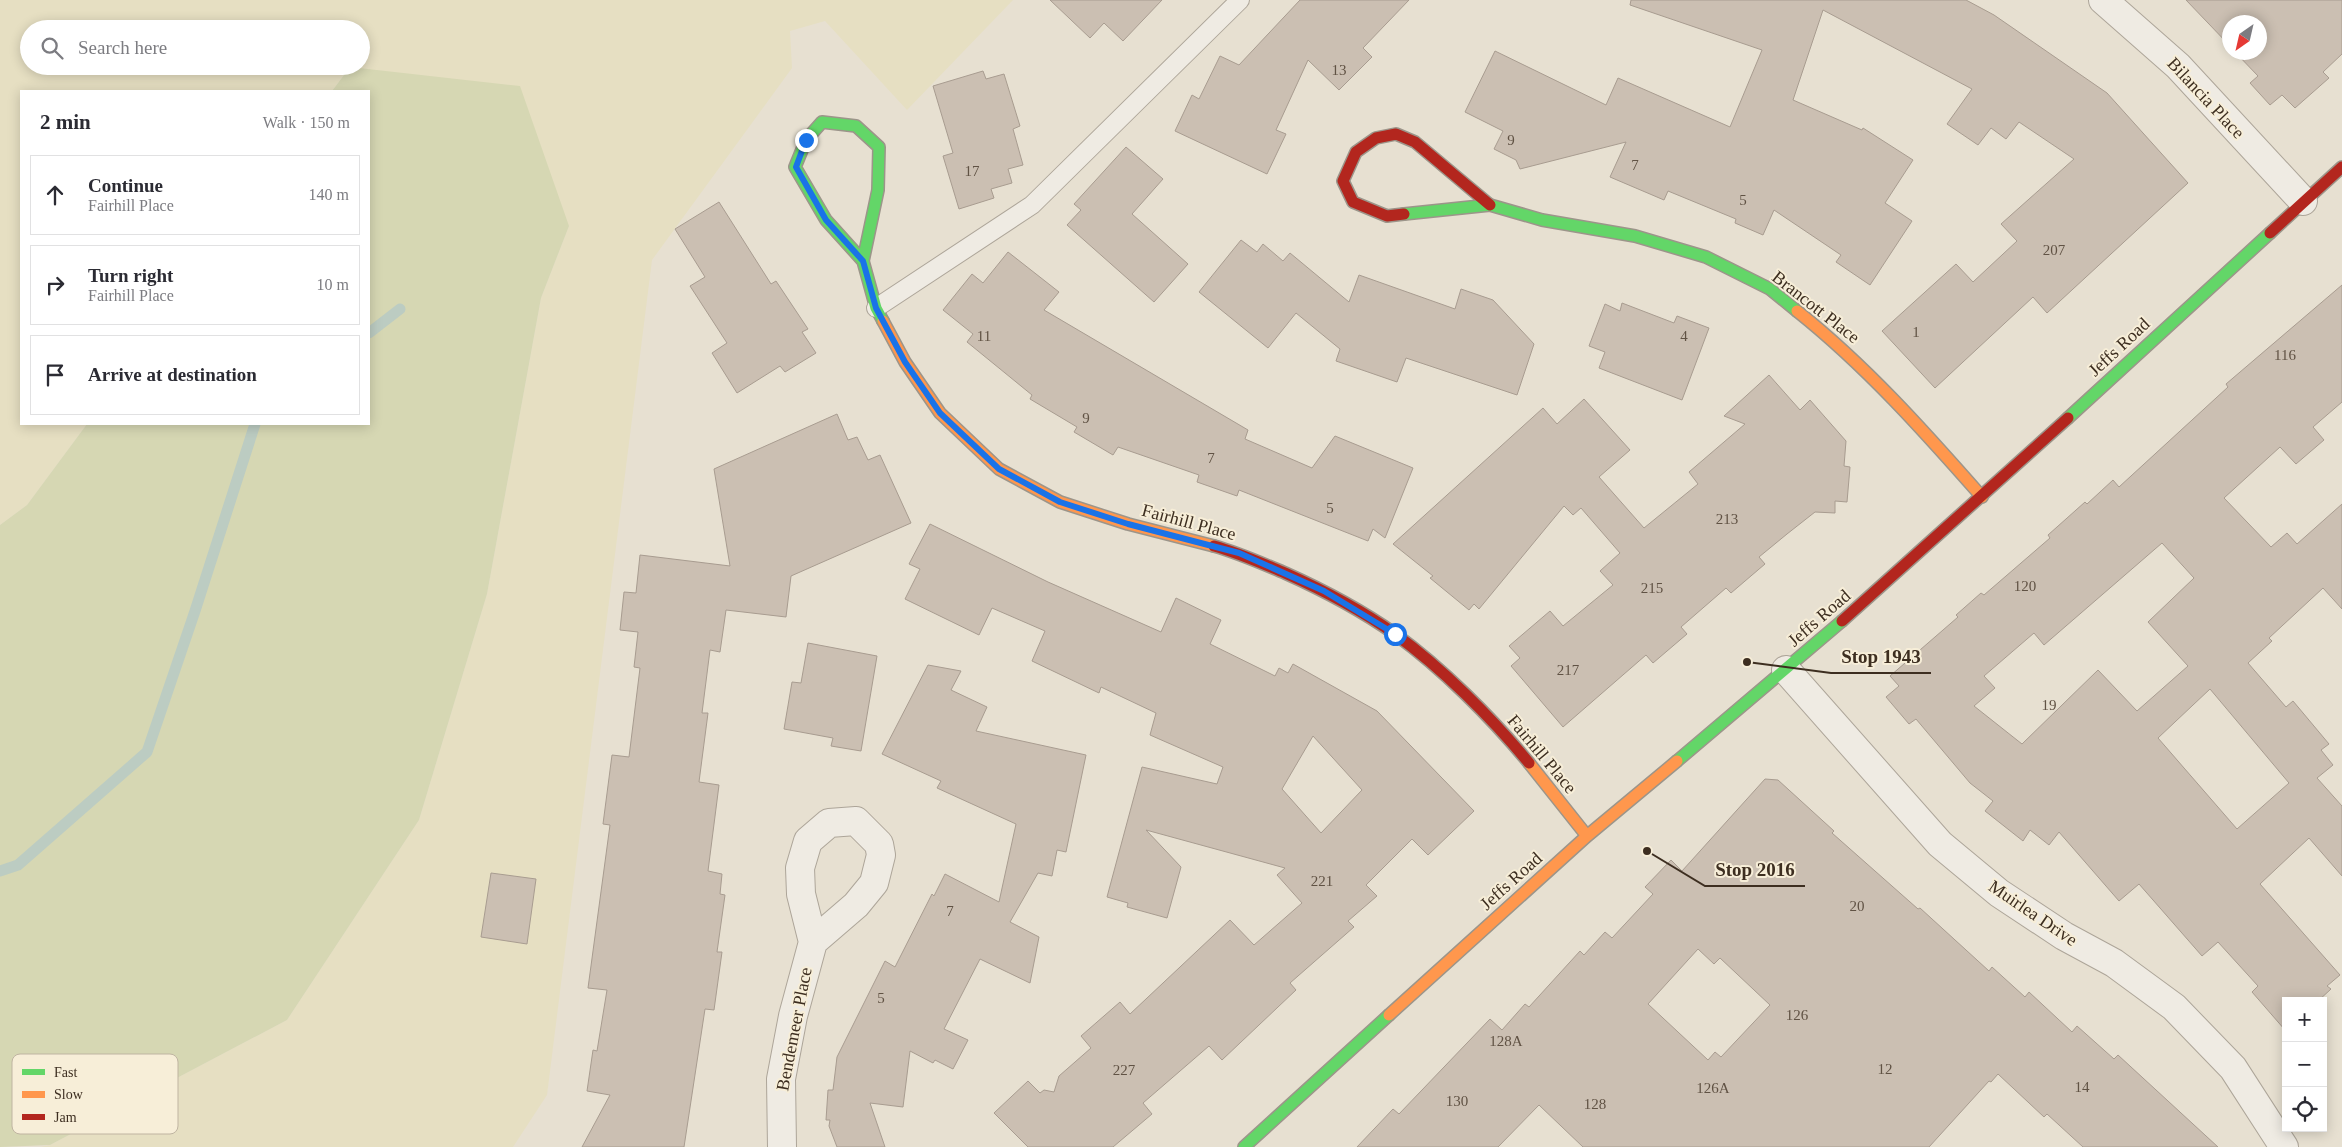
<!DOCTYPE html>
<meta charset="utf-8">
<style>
body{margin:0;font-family:"Times New Roman",serif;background:#f7f7f7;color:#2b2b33}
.controls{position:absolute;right:15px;bottom:15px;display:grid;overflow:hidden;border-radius:0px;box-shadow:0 2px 12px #0003}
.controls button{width:45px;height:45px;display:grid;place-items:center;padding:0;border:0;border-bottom:1px solid #e1e1e2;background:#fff;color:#2b2b33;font:25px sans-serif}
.compass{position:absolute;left:2222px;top:15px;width:45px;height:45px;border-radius:50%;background:#fff;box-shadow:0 2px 12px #0003;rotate:214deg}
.stop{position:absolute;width:15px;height:15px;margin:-11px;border:4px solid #1a73e8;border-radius:50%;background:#fff}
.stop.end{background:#1a73e8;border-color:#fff;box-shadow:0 1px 5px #0008}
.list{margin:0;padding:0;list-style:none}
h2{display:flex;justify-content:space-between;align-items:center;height:65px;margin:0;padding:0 20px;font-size:21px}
h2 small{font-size:16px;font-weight:400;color:#7c7c81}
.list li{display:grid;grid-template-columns:32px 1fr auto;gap:15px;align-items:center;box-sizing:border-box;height:80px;margin:0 10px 10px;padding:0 10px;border:1px solid #e1e1e2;border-radius:0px}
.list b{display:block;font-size:19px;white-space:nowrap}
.list p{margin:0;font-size:16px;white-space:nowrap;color:#7c7c81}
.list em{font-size:16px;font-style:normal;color:#7c7c81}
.icon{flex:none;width:28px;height:28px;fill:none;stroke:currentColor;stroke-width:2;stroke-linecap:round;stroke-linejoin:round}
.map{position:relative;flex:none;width:2342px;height:1147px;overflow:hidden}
.search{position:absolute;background:#fff;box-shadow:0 2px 12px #0003;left:20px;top:20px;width:350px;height:55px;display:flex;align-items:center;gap:12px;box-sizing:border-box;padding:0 18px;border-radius:28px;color:#7c7c81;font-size:19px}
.panel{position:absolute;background:#fff;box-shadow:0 2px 12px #0003;left:20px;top:90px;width:350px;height:335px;border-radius:0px}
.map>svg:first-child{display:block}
</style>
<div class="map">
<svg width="2342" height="1147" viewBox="0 0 2342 1147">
<rect width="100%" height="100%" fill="#e7e0d1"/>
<path fill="#e6dfc2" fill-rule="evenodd" d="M 0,0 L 1013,0 L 907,110 L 825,21 L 790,31 L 792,68 L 652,260 L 547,1095 L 513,1147 L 40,1147 L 50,1145 L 287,1020 L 419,820 L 487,594 L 541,298 L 569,226 L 350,67 L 332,91 L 21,91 L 21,424 L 87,424 L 27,505 L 0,525 ZM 29,29 L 361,29 L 361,66 L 29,66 Z"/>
<path fill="#d6d7b3" d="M 350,67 L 520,86 L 569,226 L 541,298 L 487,594 L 419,820 L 287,1020 L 50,1145 L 0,1147 L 0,525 L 27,505 L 87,424 L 369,424 L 369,91 L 332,91 Z"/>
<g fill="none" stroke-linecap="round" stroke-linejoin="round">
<path stroke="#bcccc2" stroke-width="11" d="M 369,333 L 400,309
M 0,871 L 18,865 L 147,752 L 195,611 L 255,424"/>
</g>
<path fill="#cbbfb2" stroke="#a89c90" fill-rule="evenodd" d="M 1050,0 L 1162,0 L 1123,41 L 1104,23 L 1090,38 Z
M 1300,0 L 1409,0 L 1363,48 L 1372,57 L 1339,90 L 1308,60 L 1276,130 L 1286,134 L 1267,174 L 1175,131 L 1192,95 L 1199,99 L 1220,56 L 1239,65 Z
M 1631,0 L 1966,0 L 1994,15 L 2107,93 L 2188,183 L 2047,313 L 2033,297 L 1935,388 L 1882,331 L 1956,264 L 1973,282 L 2017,241 L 2001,224 L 2074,159 L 2019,122 L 2006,139 L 1991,128 L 1978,145 L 1947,124 L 1972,89 L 1823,10 L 1793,100 L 1862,130 L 1863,128 L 1913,160 L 1885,203 L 1912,221 L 1870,285 L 1836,262 L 1841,255 L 1774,210 L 1763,235 L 1735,223 L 1736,219 L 1668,191 L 1664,200 L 1610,177 L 1626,142 L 1520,169 L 1516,160 L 1494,149 L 1503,131 L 1465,112 L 1495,51 L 1606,105 L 1618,78 L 1730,127 L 1762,50 L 1630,5 Z
M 2186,0 L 2342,0 L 2342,54 L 2323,72 L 2329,78 L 2295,108 L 2282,95 L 2270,105 L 2250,83 L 2258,76 L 2235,52 L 2260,52 L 2260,22 L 2230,22 L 2230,46 Z
M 983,71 L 986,79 L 1004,74 L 1020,126 L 1013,129 L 1023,165 L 1008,169 L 1012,183 L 991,189 L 994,198 L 959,209 L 943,156 L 953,153 L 933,86 Z
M 1126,147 L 1163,179 L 1132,214 L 1188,264 L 1154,302 L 1067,225 L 1081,210 L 1074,204 Z
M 719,202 L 771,284 L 776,281 L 808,329 L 802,332 L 816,353 L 785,372 L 780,366 L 737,393 L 712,353 L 727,343 L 690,286 L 705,277 L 675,229 Z
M 1241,240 L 1257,252 L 1263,244 L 1283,261 L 1290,253 L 1349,302 L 1359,275 L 1455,309 L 1461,289 L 1493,300 L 1534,344 L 1517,395 L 1406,358 L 1397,382 L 1336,361 L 1340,349 L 1296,313 L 1268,348 L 1199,292 Z
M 1008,252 L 1059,292 L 1044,310 L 1248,430 L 1245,439 L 1312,468 L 1335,436 L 1413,468 L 1385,538 L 1373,529 L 1368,541 L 1239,490 L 1237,496 L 1197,482 L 1199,475 L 1118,447 L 1113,455 L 1074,432 L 1077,427 L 1030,399 L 1032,395 L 967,342 L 973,334 L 943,310 L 972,274 L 983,283 Z
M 2342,285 L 2342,402 L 2313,427 L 2324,440 L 2296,464 L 2280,447 L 2224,498 L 2271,547 L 2287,533 L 2297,544 L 2342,504 L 2342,609 L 2323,588 L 2269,638 L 2272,641 L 2248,663 L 2286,707 L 2293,701 L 2329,744 L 2321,750 L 2333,765 L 2317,778 L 2342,806 L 2342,876 L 2309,838 L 2260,884 L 2340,975 L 2327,986 L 2331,989 L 2318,1001 L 2286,1001 L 2285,1030 L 2252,992 L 2258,986 L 2218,942 L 2202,956 L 2139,884 L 2119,901 L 2059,832 L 2049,845 L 2030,830 L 2023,841 L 1985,811 L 1993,801 L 1970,783 L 1916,719 L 1909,724 L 1886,697 L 1899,686 L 1890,676 L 1958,617 L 1956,615 L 1981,593 L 1984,595 L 2050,538 L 2048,535 L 2085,502 L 2087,504 L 2113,480 L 2119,487 L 2228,387 L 2226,384 ZM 2162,543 L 2194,578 L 2148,622 L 2188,666 L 2137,711 L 2098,670 L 2022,744 L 1974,706 L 1995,688 L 1984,676 L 2034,633 L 2044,645 ZM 2210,689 L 2289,783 L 2237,829 L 2158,738 Z
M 1622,303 L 1674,323 L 1677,316 L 1709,328 L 1682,400 L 1599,368 L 1605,352 L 1589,346 L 1605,304 L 1620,311 Z
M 1769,375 L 1800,410 L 1810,400 L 1846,441 L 1844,466 L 1850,467 L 1847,502 L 1835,501 L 1835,513 L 1815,512 L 1787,534 L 1759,557 L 1765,564 L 1731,593 L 1726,588 L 1681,627 L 1687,634 L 1653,663 L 1646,655 L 1563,727 L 1511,666 L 1520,658 L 1509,646 L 1550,611 L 1563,626 L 1613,585 L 1600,571 L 1620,553 L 1581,508 L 1573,515 L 1564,506 L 1479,609 L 1474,604 L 1469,610 L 1430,578 L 1433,576 L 1393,544 L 1543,408 L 1557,424 L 1584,399 L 1630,450 L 1599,477 L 1644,528 L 1698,484 L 1689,472 L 1745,424 L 1724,416 Z
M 837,414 L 848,440 L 857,437 L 868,460 L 880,455 L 911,523 L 791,576 L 786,617 L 726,610 L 720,652 L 710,650 L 702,713 L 708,713 L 699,782 L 719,785 L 708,871 L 722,874 L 720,894 L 725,895 L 717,952 L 722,952 L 714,1010 L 705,1009 L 684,1147 L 582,1147 L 610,1095 L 587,1091 L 593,1050 L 597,1051 L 607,990 L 588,988 L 610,825 L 603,824 L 612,755 L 629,757 L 640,668 L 634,667 L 638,632 L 620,630 L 624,592 L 636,593 L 640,555 L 730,566 L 714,469 Z
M 930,524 L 1048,582 L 1161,632 L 1176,598 L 1221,620 L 1210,644 L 1275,676 L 1279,668 L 1288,673 L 1293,664 L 1377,711 L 1474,811 L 1428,855 L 1412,839 L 1366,885 L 1377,896 L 1348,921 L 1354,927 L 1290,983 L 1296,990 L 1222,1060 L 1209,1046 L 1143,1103 L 1152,1114 L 1113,1147 L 1028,1147 L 994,1113 L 1028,1081 L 1040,1093 L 1044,1090 L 1054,1092 L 1059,1076 L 1091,1048 L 1081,1036 L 1120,1002 L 1130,1014 L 1230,920 L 1254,945 L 1302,903 L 1277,875 L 1285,868 L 1146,830 L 1181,867 L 1167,918 L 1127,907 L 1128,903 L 1107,897 L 1142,767 L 1217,784 L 1223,767 L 1150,735 L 1156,713 L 1101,687 L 1099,693 L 1032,661 L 1045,631 L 992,608 L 979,635 L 905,599 L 920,569 L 909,564 ZM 1313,736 L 1362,790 L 1321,833 L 1282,789 Z
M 808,643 L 877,656 L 861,751 L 831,746 L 833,738 L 784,729 L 792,682 L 801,683 Z
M 928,665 L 961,671 L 951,690 L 987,707 L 976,731 L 1086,755 L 1066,852 L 1057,850 L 1052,876 L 1038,873 L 1010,922 L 1039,937 L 1030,983 L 980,959 L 944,1029 L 968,1040 L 953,1069 L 935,1060 L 933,1063 L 910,1051 L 903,1107 L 870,1103 L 885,1147 L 837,1147 L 829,1126 L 830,1120 L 826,1120 L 828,1090 L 833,1090 L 837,1057 L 885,961 L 895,967 L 932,894 L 934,896 L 945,874 L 999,902 L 1016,824 L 937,788 L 941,781 L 882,754 Z
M 1765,779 L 1778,780 L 1834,831 L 1832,833 L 1918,909 L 1920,908 L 1989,971 L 1992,967 L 2025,997 L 2029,992 L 2072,1032 L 2077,1026 L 2114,1059 L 2118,1055 L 2218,1147 L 2083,1147 L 2047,1114 L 2044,1117 L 1998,1074 L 1991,1082 L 1989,1081 L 1929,1147 L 1583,1147 L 1539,1105 L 1498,1147 L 1357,1147 L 1393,1109 L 1399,1114 L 1490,1019 L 1502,1030 L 1525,1004 L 1529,1007 L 1580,951 L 1584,955 L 1605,932 L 1612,938 L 1653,894 L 1645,887 L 1671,860 L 1682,871 ZM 1698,949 L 1714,964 L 1720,958 L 1770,1005 L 1721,1057 L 1715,1052 L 1708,1060 L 1648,1004 Z
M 491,873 L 536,879 L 527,944 L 481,937 Z"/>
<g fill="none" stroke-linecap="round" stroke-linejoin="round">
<g stroke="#ada599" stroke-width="20">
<path id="lane" d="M 876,308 L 1032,205 L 1240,0"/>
</g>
<g stroke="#ada599" stroke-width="30">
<path id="street" d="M 2103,0 L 2178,66 L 2303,201
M 1786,670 L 1940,844 L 1999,893 L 2064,936 L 2114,963 L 2174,1007 L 2233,1068 L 2284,1147
M 782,1147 L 781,1079 L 793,1016 L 813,942 L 801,894 L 800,868 L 808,841 L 829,823 L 856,821 L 879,844 L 881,855 L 874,883 L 856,905 L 813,942"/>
</g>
<g stroke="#9c958a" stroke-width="14">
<path id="fast" d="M 1404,214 L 1490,205 L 1542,220 L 1635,236 L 1706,257 L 1770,289 L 1797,311
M 863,261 L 878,190 L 879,147 L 856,126 L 822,122 L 806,140 L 795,167 L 826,220 L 863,261 L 876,308 L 883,321
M 2068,418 L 2270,233
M 1677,761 L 1842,621
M 1244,1147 L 1389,1015"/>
</g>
<g stroke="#9c958a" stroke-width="14">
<path id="slow" d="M 1797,311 C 1866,366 1924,431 1982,497
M 883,321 L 905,362 L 940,413 L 999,469 L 1060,502 L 1128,524 L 1214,546
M 1529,763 L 1587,836
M 1389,1015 L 1587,836 L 1677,761"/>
</g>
<g stroke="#9c958a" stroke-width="14">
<path id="jam" d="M 1404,214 L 1387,216 L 1353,202 L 1343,181 L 1356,152 L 1376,138 L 1396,134 L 1415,142 L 1490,205
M 2270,233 L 2342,167
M 1214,546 C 1239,553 1261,563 1285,573 C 1323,590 1361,610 1395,634 C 1442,668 1492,718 1529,763
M 1842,621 L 2068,418"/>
</g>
<use href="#lane" stroke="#efebe3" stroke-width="18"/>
<use href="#street" stroke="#efebe3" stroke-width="28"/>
<use href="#fast" stroke="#63d668" stroke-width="11"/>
<use href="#slow" stroke="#ff974d" stroke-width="11"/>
<use href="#jam" stroke="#b3261e" stroke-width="11"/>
</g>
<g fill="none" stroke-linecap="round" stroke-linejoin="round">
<path stroke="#1a73e8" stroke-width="6" d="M 806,140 L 796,167 L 826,220 L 863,261 L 876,308 L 905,362 L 940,413 L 999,469 L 1060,502 L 1128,524 L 1239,553 L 1324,591 L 1395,634"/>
</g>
<g text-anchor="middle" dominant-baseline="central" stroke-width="4" stroke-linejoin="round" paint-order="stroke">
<g font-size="15" fill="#605244">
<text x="1339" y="70">13</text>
<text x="1511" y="140">9</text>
<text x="1635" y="165">7</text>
<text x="972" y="171">17</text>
<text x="1743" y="200">5</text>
<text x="2054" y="250">207</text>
<text x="1916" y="332">1</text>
<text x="984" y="336">11</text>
<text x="1684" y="336">4</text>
<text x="2285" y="355">116</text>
<text x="1086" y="418">9</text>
<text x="1211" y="458">7</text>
<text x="1330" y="508">5</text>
<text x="1727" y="519">213</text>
<text x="2025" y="586">120</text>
<text x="1652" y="588">215</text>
<text x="1568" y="670">217</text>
<text x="2049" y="705">19</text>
<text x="1322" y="881">221</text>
<text x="1857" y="906">20</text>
<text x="950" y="911">7</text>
<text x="881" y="998">5</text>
<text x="1797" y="1015">126</text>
<text x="1506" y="1041">128A</text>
<text x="1885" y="1069">12</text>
<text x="1124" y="1070">227</text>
<text x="2082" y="1087">14</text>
<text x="1713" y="1088">126A</text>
<text x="1457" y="1101">130</text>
<text x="1595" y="1104">128</text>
</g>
<g font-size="18" fill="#3d2e20" stroke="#f7eed8">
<text transform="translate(2206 98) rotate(47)">Bilancia Place</text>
<text transform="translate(1816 307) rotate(38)">Brancott Place</text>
<text transform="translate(2119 347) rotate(-43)">Jeffs Road</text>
<text transform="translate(1189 522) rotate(15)">Fairhill Place</text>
<text transform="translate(1819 618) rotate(-41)">Jeffs Road</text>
<text transform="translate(1542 754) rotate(50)">Fairhill Place</text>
<text transform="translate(1511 881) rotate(-42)">Jeffs Road</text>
<text transform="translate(2033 913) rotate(34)">Muirlea Drive</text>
<text transform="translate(794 1029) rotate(-79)">Bendemeer Place</text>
</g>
</g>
<rect x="12" y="1054" width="166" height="80" rx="8" fill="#f7eed8" stroke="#bfb4a1" stroke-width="1"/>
<rect x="22" y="1069" width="23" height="6" fill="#63d668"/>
<rect x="22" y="1091" width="23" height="7" fill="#ff974d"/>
<rect x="22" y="1114" width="23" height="6" fill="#b3261e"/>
<g font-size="14" fill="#3d2e20">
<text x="54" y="1077">Fast</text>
<text x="54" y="1099">Slow</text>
<text x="54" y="1122">Jam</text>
</g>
<path fill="none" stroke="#3d2e20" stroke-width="2" d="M1747 662L1831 673H1931M1647 851L1705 886H1805"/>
<g fill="#3d2e20" stroke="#f7eed8" stroke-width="2">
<circle cx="1747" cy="662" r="5"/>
<circle cx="1647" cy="851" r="5"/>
</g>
<g font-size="19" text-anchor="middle" font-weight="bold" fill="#3d2e20" stroke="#f7eed8" stroke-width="4" stroke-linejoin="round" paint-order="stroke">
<text x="1881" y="663">Stop 1943</text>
<text x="1755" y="876">Stop 2016</text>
</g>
</svg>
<div class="controls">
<button>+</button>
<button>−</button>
<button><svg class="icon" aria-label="locate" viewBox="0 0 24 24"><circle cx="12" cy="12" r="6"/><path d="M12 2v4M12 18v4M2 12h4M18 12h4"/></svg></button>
</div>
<svg class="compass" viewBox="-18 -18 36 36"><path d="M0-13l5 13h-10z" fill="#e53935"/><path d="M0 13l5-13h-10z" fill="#7c7c81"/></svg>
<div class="stop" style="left:1395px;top:634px"></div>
<div class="stop end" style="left:806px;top:140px"></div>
<div class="search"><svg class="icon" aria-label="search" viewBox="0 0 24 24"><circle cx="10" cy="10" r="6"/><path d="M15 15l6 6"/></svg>Search here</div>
<section class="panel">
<h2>2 min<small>Walk · 150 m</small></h2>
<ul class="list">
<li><svg class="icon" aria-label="ahead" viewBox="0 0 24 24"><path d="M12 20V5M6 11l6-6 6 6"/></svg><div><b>Continue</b><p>Fairhill Place</p></div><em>140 m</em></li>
<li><svg class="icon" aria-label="right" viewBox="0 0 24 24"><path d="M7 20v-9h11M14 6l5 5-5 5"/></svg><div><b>Turn right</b><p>Fairhill Place</p></div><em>10 m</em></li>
<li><svg class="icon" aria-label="arrive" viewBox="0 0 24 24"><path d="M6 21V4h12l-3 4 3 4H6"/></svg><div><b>Arrive at destination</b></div></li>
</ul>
</section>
</div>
